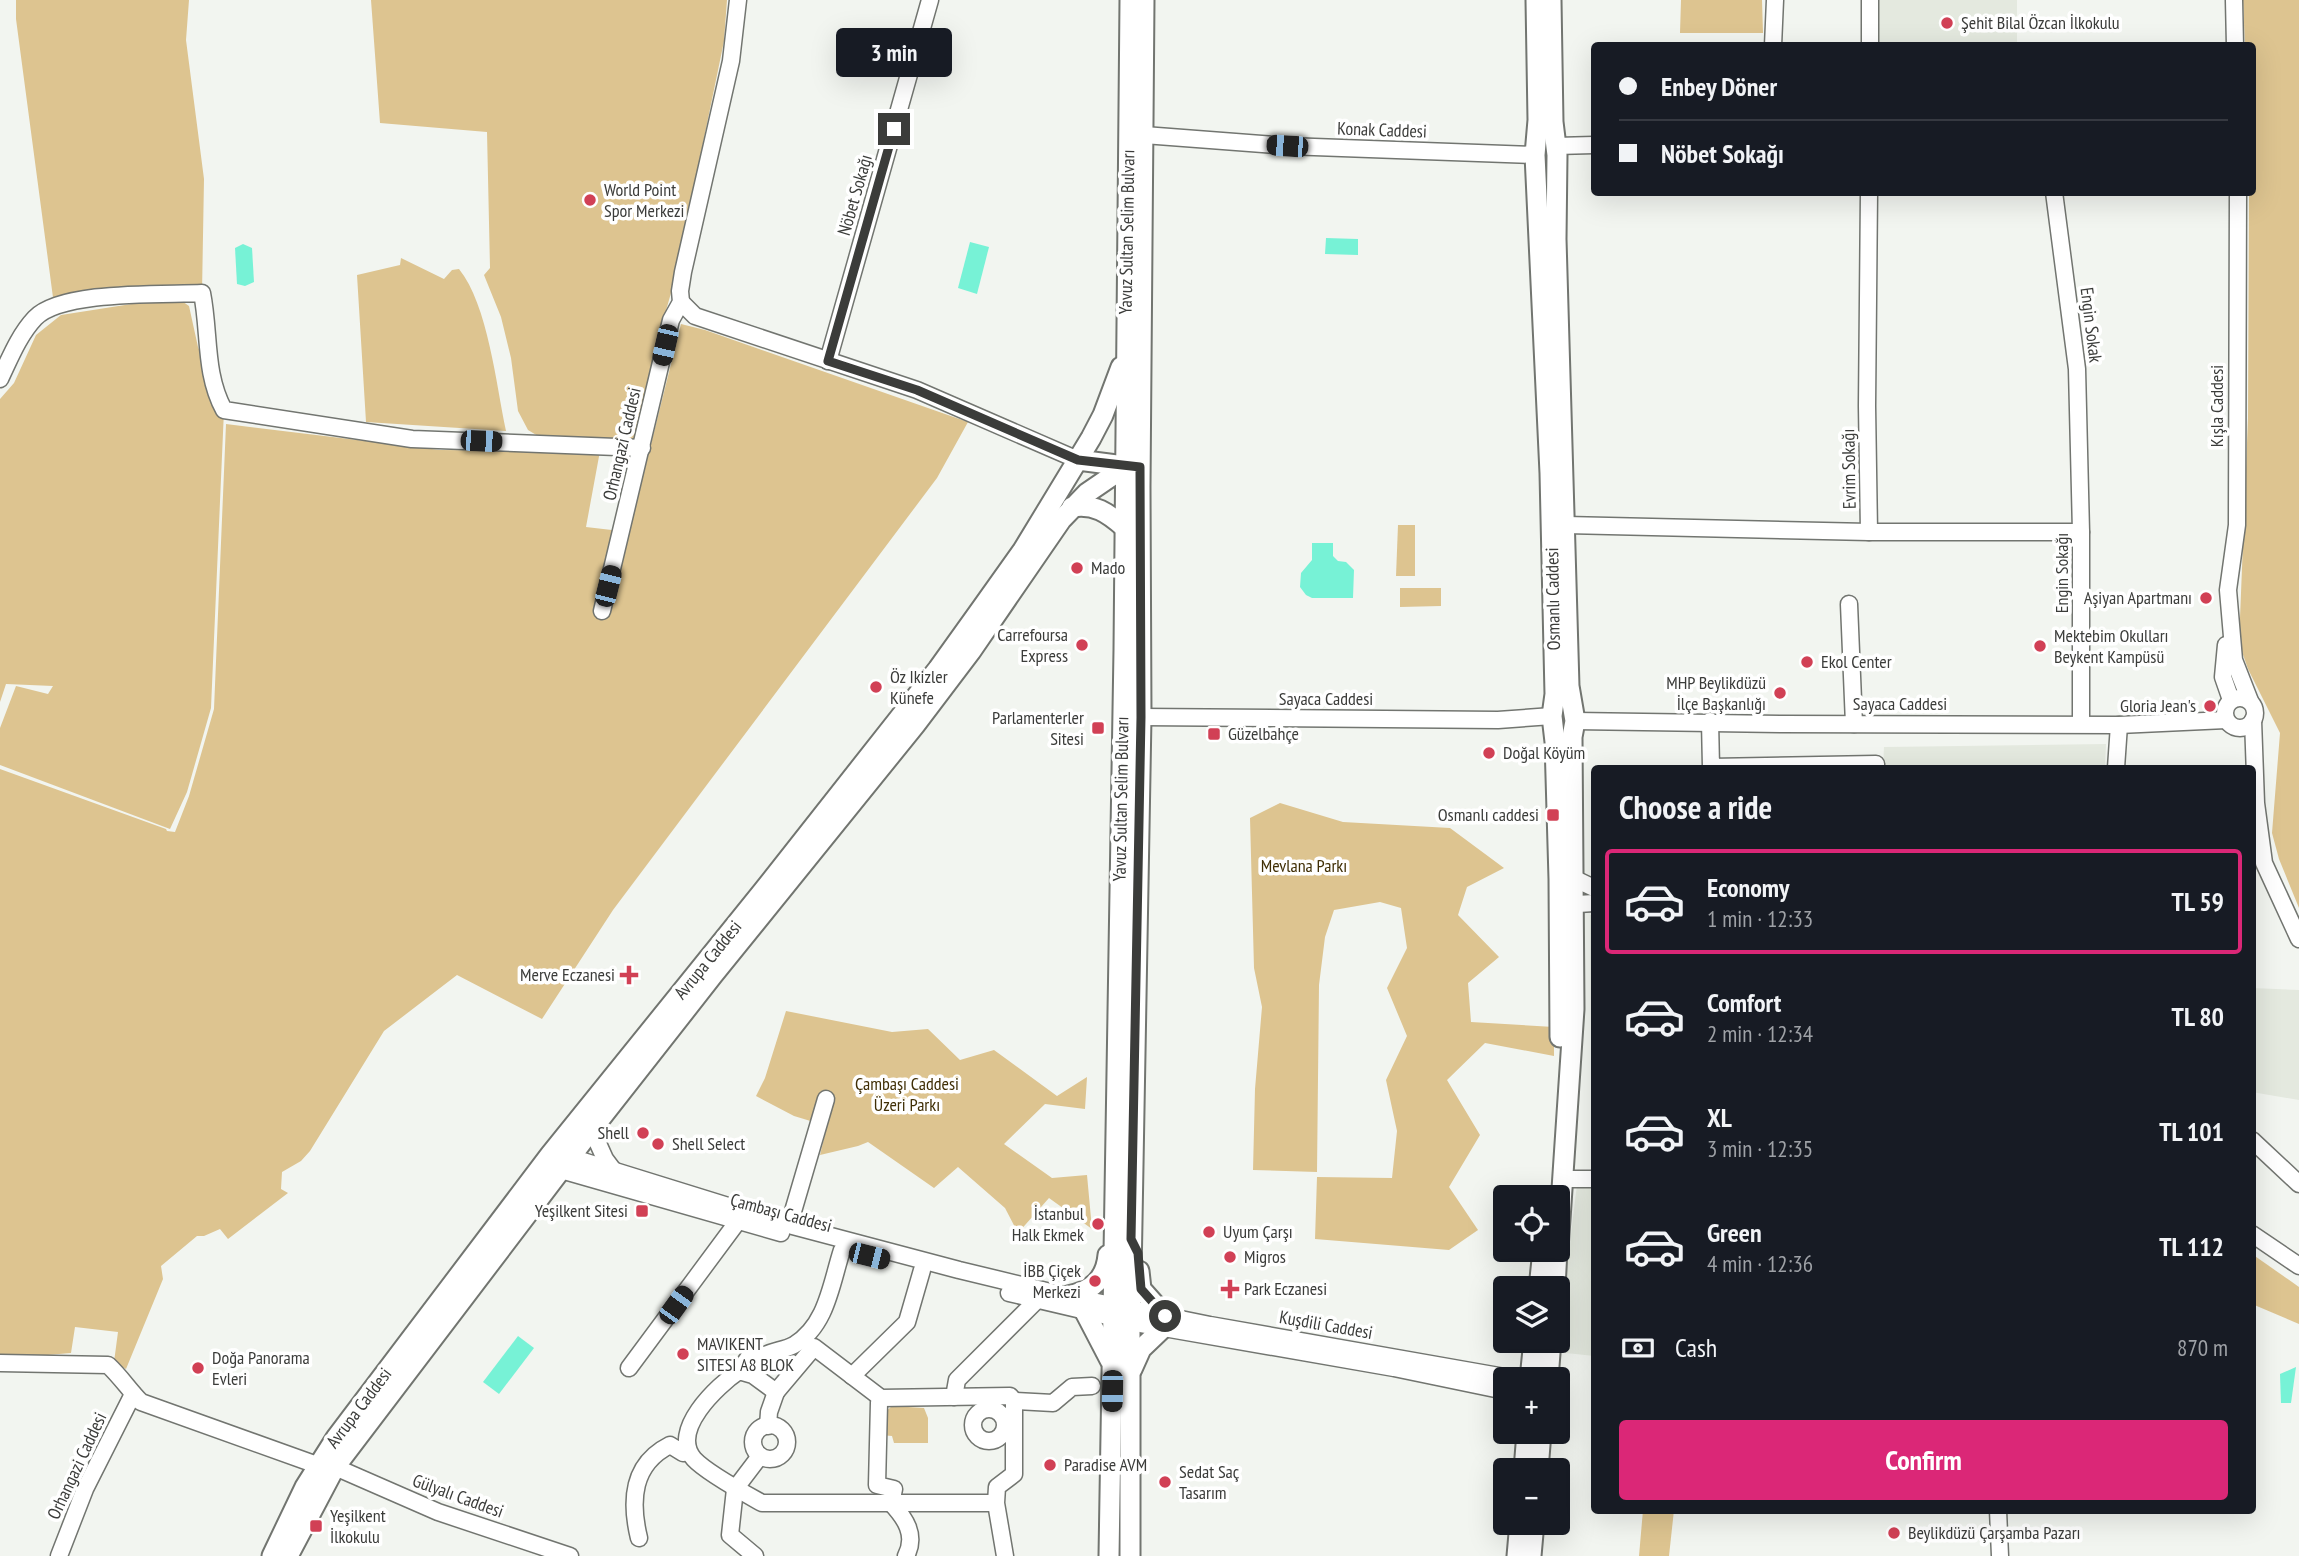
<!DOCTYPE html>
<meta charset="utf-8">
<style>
:root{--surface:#171b24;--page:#242831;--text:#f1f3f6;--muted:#9ea1a6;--line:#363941;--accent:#db2777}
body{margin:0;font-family:"PT Sans Narrow",sans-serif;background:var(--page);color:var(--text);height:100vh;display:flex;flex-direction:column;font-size:26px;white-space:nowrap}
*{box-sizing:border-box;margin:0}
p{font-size:23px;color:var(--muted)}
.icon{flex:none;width:38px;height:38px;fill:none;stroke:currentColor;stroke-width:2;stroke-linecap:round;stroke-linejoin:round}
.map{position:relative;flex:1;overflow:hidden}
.details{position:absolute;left:1591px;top:765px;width:665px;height:749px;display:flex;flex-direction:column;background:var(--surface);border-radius:7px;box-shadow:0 7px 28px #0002}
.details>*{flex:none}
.guide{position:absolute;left:1591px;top:42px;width:665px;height:154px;border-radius:7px;box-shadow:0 7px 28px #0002;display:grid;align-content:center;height:154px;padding:0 28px;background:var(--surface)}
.tools{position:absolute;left:1493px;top:1185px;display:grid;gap:14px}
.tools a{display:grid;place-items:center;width:77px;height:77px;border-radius:7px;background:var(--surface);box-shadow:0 7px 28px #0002;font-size:35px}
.end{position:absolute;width:32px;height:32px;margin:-16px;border:9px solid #3b3c3a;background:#fff;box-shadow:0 0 0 4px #fff}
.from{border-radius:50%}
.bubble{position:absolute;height:49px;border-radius:7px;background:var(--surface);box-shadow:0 7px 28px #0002;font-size:23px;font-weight:800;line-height:49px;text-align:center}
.car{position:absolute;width:21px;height:42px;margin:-21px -10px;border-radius:9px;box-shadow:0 0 5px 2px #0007;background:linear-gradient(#222 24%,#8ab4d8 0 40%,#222 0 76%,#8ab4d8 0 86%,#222 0)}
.guide b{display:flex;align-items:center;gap:24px;height:66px;font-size:26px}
.guide b+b{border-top:2px solid var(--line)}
.guide i{width:18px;height:18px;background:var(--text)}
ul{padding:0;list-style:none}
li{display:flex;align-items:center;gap:21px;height:105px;margin:0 14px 10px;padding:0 14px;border:4px solid transparent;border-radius:7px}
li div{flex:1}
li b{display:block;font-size:26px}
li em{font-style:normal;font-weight:800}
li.active{border-color:var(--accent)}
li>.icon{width:63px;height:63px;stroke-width:1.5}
h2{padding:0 28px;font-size:32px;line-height:84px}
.pay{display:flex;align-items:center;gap:18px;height:77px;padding:0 28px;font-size:26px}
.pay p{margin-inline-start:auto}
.cta{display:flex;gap:14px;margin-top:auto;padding:14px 28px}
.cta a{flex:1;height:80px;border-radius:7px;background:var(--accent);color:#fff;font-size:28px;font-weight:800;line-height:80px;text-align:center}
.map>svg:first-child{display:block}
.built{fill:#e4e9df}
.green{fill:#ddc490}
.water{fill:#77f2d6}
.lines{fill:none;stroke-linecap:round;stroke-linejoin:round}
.minor-casing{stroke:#727570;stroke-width:19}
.major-casing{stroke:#727570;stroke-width:23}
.minor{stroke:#fff;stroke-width:16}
.major{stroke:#fff;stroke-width:19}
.route{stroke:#3b3c3a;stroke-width:9}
.poi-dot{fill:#d14055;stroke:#fff;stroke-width:2.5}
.labels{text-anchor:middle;stroke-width:7;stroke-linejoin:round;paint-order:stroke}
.poi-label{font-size:18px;fill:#3b3c3a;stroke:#fff;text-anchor:start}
.street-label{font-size:18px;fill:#3b3c3a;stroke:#fff}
.park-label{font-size:18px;fill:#402f06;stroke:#fff}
</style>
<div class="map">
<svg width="2299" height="1556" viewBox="0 0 2299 1556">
<rect width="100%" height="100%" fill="#f2f5f0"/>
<!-- built -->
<g class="built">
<polygon points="1878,0 2017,0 2017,45 1877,46"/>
<polygon points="2106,744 2105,768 1883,768 1884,747"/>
<polygon points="1594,914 1594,1041 1591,1041 1590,915"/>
<polygon points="2252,988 2299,990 2299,1100 2252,1092"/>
<polygon points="1577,1184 1594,1185 1594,1356 1557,1352"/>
</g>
<!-- green -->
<g class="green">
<polygon points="16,0 189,0 186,40 204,179 202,293 54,305 16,19"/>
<polygon points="371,0 727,0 724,41 675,279 665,314 641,433 633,442 543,439 528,430 518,411 511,358 501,317 484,275 490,268 487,132 380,123"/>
<polygon points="1681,0 1762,0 1763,33 1680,33"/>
<polygon points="2243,0 2299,0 2299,908 2279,859 2272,833 2280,733 2248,669 2239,643 2248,418 2249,193 2252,192 2252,46 2245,45"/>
<path d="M401,258L444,279L452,270L459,269C488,305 496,384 506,431L366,422L357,275L400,265Z"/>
<polygon points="176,297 189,306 198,347 224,410 211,708 187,792 170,829 0,765 0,728 16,686 48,694 53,686 6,684 0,702 0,399 14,383 36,335 61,315"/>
<polygon points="681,324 705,330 968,422 937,478 613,910 542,1019 457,975 384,1031 310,1151 301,1161 282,1172 281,1189 288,1193 228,1239 220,1229 204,1236 197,1236 161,1266 163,1279 126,1369 114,1362 118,1332 75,1327 71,1353 0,1359 0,769 166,829 167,831 175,832 189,796 214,709 226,424 440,450 600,451 586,527 629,532"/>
<polygon points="1398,525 1415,525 1415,576 1396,576"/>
<polygon points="1400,588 1441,588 1441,606 1400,607"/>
<polygon points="1280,803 1343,822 1450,828 1504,868 1467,887 1458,915 1499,957 1468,983 1471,1022 1554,1027 1554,1056 1485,1043 1447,1080 1480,1135 1449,1187 1478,1230 1449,1250 1315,1239 1317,1177 1392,1178 1397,1131 1386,1080 1407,1036 1387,988 1407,948 1401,908 1380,902 1334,910 1325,937 1319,985 1317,1172 1253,1170 1255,1089 1262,1007 1254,968 1250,818"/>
<polygon points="786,1011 892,1032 928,1029 960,1060 994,1050 1057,1096 1087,1077 1085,1109 1045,1104 1004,1144 1052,1178 1087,1175 1092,1229 1049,1198 1018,1233 1005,1208 958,1167 934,1188 868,1142 858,1146 820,1155 827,1126 794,1116 756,1096 765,1078"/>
<polygon points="2252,1254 2299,1287 2299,1324 2252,1304"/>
<polygon points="892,1406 924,1408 928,1418 928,1443 894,1443 892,1436 881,1435 883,1414"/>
<polygon points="1643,1510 1674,1510 1669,1556 1639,1556"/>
</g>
<!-- water -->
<g class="water">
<polygon points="1326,238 1358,239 1358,255 1325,254"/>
<polygon points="970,242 989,247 977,294 958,288"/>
<polygon points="243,244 252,248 254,282 245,286 237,284 235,248"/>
<polygon points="1312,543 1333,543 1333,556 1338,561 1346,562 1354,570 1353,598 1312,598 1306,595 1300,587 1301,573 1312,560"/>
<polygon points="518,1336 534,1348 499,1394 483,1382"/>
<polygon points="2296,1367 2291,1403 2281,1403 2280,1374"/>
</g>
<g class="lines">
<!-- minor casing -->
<g class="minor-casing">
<g id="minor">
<polyline points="2234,0 2235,46"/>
<polyline points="1773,46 1775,0"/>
<polyline points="1870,46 1870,0"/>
<polyline points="1144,135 1287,146 1535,155"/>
<polyline points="1556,146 1594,145"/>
<polyline points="1869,192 1867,406 1869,532"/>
<polyline points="2054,192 2077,369 2081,532 2081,724"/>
<polyline points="2238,192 2237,525 2228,590 2234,660 2250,701"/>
<polyline points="681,302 695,316 917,390 1078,460"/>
<polyline points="828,361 930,0"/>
<path d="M0,379C10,358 19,335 35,318C62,290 163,295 202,293C210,333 204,373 224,410L412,439L642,448"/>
<polyline points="1566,525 1869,532 2081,532"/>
<polyline points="1849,604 1854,724"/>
<polyline points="602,611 671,320 681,302 680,291 683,272 731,61 738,0"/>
<polyline points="2226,645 2223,677 2231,700"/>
<circle cx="2240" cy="713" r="15"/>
<polyline points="1141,717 1498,720 1552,716"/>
<polyline points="2253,720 2256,803 2264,863 2299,939"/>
<polyline points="1575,721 1782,724 2119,725 2226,720"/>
<polyline points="1710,721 1711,767 1876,764 1876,768"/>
<polyline points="2116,768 2119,725"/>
<polyline points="1564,879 1573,878 1594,888"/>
<polyline points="1562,905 1594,903"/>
<polyline points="592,1130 605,1159 614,1171"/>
<polyline points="2252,1140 2299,1184"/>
<polyline points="570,1157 789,1225 959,1270 1063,1295 1210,1325 1516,1379"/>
<polyline points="561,1170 781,1233"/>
<polyline points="1563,1179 1594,1179"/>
<polyline points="789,1225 826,1099"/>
<polyline points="2252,1234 2299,1266"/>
<polyline points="1009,1293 1141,1324 1394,1368 1505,1391"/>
<path d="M0,1363L108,1365C121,1377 129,1390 141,1402L317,1465"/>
<polyline points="629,1368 738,1221"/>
<path d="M739,1371L751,1354L760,1360L763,1356C772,1351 785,1350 794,1345C827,1325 831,1284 842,1250"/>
<polyline points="852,1376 907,1322 922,1270"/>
<polyline points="954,1397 957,1380 1037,1300"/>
<path d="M881,1398L879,1403L877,1485L894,1489L891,1503C905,1518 917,1535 906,1556"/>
<polyline points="1014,1401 1053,1403 1072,1387 1092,1386"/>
<circle cx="989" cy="1425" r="16"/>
<circle cx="770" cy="1442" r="17"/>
<polyline points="768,1426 769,1412 776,1392"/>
<polyline points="335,1467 438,1512 570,1556"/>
<path d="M996,1503L997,1487L1014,1474V1401L1010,1396L881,1398L814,1347L776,1392L753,1375L739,1371C717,1386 669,1431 694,1459C707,1473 744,1493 762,1503H996L1005,1556"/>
<polyline points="1998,1510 2000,1556"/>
<path d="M639,1538C630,1501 632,1464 670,1445L683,1453L687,1445"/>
<polyline points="59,1556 85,1489 133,1394"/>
<polyline points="755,1556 730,1535 735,1489 760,1456"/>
</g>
</g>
<!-- major casing -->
<g class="major-casing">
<g id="major">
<polyline points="1536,0 1538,120 1535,155 1550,473 1555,694 1552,716 1555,742 1559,879 1560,1037"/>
<polyline points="1551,0 1553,122 1557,155 1556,239 1569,686 1575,721 1572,737 1574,1009 1558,1249"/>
<polyline points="1078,460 1132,467"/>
<path d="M1072,507C1094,503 1108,513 1124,527"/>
<polyline points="1139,1271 1141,1289 1165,1316"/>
<polyline points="1539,1288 1543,1250"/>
<polyline points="1555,1288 1557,1250"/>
<path d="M1068,1296C1092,1291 1106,1279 1108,1255"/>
<polyline points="1085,1312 1110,1360"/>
<polyline points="1132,1369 1141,1349 1163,1328"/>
<polyline points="1530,1379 1534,1340"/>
<polyline points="1548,1379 1551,1340"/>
<polyline points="1524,1470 1527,1432"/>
<polyline points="1538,1470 1541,1432"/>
<polyline points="272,1556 305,1487 336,1438 550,1155 763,891 938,669 981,609 1023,550 1091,438 1103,415 1121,367"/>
<polyline points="288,1556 335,1467 582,1142 713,975 915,725 971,651 1061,520 1087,493 1125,467"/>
<polyline points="1109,1556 1124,650 1130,0"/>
<polyline points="1130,1556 1130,1333 1141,717 1140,487 1144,0"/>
<polyline points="1517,1556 1520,1522"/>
<polyline points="1531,1556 1534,1522"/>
</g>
</g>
<!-- minor -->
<use href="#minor" class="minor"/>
<!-- major -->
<use href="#major" class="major"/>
</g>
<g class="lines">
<!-- route -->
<polyline class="route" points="894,129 828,361 917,390 1078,460 1140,467 1141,717 1131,1239 1138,1253 1141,1289 1165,1316"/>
</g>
<!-- markers -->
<g class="poi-dot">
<circle cx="1947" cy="23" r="7"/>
<circle cx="590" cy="200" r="7"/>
<circle cx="1077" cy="568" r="7"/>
<circle cx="2206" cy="598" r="7"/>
<circle cx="1082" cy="645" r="7"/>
<circle cx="2040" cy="646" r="7"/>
<circle cx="1807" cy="662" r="7"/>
<circle cx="876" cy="687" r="7"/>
<circle cx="1780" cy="693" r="7"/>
<circle cx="2210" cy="706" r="7"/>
<rect x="1091" y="721" width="14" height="14" rx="3.5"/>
<rect x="1207" y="727" width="14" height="14" rx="3.5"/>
<circle cx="1489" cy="753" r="7"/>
<rect x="1546" y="808" width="14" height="14" rx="3.5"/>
<path d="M625.5 964.5h7v7h7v7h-7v7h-7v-7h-7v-7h7z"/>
<circle cx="643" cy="1133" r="7"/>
<circle cx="658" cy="1144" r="7"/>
<rect x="635" y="1204" width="14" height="14" rx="3.5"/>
<circle cx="1098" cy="1224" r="7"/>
<circle cx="1209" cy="1232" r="7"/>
<circle cx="1230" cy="1257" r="7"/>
<circle cx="1095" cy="1281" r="7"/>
<path d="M1226.5 1278.5h7v7h7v7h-7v7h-7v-7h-7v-7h7z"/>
<circle cx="683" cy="1354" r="7"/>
<circle cx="198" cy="1368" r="7"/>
<circle cx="1050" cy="1465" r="7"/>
<circle cx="1165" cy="1482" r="7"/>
<rect x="309" y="1519" width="14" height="14" rx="3.5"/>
<circle cx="1894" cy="1533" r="7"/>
</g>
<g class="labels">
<!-- poi labels -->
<g class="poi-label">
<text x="1961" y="29">Şehit Bilal Özcan İlkokulu</text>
<text x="604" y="196">World Point<tspan x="604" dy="21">Spor Merkezi</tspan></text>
<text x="1091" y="574">Mado</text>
<text x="2192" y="604" text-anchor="end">Aşiyan Apartmanı</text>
<text x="1068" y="641" text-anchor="end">Carrefoursa<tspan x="1068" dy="21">Express</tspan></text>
<text x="2054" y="642">Mektebim Okulları<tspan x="2054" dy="21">Beykent Kampüsü</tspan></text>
<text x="1821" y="668">Ekol Center</text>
<text x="890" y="683">Öz Ikizler<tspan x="890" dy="21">Künefe</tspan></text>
<text x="1766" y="689" text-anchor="end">MHP Beylikdüzü<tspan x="1766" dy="21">İlçe Başkanlığı</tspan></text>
<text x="2196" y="712" text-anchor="end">Gloria Jean's</text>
<text x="1084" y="724" text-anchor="end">Parlamenterler<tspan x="1084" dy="21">Sitesi</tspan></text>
<text x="1228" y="740">Güzelbahçe</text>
<text x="1503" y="759">Doğal Köyüm</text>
<text x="1539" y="821" text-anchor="end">Osmanlı caddesi</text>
<text x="615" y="981" text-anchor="end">Merve Eczanesi</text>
<text x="629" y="1139" text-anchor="end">Shell</text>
<text x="672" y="1150">Shell Select</text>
<text x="628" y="1217" text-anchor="end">Yeşilkent Sitesi</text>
<text x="1084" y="1220" text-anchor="end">İstanbul<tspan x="1084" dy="21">Halk Ekmek</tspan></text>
<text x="1223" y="1238">Uyum Çarşı</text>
<text x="1244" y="1263">Migros</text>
<text x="1081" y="1277" text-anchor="end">İBB Çiçek<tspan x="1081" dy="21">Merkezi</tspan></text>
<text x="1244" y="1295">Park Eczanesi</text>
<text x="697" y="1350">MAVIKENT<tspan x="697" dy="21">SITESI A8 BLOK</tspan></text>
<text x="212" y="1364">Doğa Panorama<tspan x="212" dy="21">Evleri</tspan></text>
<text x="1064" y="1471">Paradise AVM</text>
<text x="1179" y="1478">Sedat Saç<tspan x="1179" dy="21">Tasarım</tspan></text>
<text x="330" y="1522">Yeşilkent<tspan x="330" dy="21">İlkokulu</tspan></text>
<text x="1908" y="1539">Beylikdüzü Çarşamba Pazarı</text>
</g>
<!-- street labels -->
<g class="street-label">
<text transform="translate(1382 130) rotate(2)" y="6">Konak Caddesi</text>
<text transform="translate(855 195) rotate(-74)" y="6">Nöbet Sokağı</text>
<text transform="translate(1127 232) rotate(-89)" y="6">Yavuz Sultan Selim Bulvarı</text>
<text transform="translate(2091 325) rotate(83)" y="6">Engin Sokak</text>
<text transform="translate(2217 406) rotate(-90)" y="6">Kışla Caddesi</text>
<text transform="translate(622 444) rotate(-77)" y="6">Orhangazi Caddesi</text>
<text transform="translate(1849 469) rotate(-91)" y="6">Evrim Sokağı</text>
<text transform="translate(2062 573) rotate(-90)" y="6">Engin Sokağı</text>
<text transform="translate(1553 599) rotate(-91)" y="6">Osmanlı Caddesi</text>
<text x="1326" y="705">Sayaca Caddesi</text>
<text x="1900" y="710">Sayaca Caddesi</text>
<text transform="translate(1121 799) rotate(-89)" y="6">Yavuz Sultan Selim Bulvarı</text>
<text transform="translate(708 960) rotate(-51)" y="6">Avrupa Caddesi</text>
<text transform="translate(781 1213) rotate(15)" y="6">Çambaşı Caddesi</text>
<text transform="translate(1326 1325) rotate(10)" y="6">Kuşdili Caddesi</text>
<text transform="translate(359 1408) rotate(-53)" y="6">Avrupa Caddesi</text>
<text transform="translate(77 1466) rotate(-65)" y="6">Orhangazi Caddesi</text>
<text transform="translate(458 1496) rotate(20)" y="6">Gülyalı Caddesi</text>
</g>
<!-- park labels -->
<g class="park-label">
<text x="1304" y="872">Mevlana Parkı</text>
<text x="907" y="1090">Çambaşı Caddesi<tspan x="907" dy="21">Üzeri Parkı</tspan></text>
</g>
</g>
</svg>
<div class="tools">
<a><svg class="icon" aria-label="locate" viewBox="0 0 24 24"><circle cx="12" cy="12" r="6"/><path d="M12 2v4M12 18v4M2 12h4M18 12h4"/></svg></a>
<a><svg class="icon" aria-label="layers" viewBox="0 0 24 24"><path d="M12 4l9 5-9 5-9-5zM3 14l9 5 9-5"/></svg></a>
<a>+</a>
<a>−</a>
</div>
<i class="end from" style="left:1165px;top:1316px"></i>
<i class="end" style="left:894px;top:129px"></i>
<div class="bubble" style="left:836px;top:28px;width:116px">3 min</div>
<i class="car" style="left:1287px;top:146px;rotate:274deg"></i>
<i class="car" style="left:665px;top:345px;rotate:193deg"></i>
<i class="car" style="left:481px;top:441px;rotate:92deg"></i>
<i class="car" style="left:608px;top:586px;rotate:14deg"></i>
<i class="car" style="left:869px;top:1256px;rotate:104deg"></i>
<i class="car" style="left:676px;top:1305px;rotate:36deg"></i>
<i class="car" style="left:1112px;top:1391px;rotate:181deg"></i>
<div class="guide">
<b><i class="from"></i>Enbey Döner</b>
<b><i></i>Nöbet Sokağı</b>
</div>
<section class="details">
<h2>Choose a ride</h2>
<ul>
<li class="active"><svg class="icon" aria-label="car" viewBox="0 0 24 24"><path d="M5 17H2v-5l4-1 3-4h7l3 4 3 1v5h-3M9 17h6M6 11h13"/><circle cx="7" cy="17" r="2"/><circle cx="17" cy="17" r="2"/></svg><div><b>Economy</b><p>1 min · 12:33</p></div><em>TL 59</em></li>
<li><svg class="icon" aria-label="car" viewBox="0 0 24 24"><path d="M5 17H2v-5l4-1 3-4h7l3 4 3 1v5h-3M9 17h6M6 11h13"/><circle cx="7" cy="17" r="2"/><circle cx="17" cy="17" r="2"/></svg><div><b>Comfort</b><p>2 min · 12:34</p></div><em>TL 80</em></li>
<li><svg class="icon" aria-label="car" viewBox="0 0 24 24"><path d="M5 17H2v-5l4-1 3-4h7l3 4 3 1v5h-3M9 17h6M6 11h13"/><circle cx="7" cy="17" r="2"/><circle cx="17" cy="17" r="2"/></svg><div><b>XL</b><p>3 min · 12:35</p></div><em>TL 101</em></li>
<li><svg class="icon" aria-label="car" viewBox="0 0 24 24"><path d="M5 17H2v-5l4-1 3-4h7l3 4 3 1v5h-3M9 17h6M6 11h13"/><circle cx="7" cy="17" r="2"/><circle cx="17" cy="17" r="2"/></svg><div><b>Green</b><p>4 min · 12:36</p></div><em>TL 112</em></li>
</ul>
<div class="pay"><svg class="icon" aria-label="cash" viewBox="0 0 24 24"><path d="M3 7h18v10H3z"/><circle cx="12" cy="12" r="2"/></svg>Cash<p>870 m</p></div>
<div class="cta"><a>Confirm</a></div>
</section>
</div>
